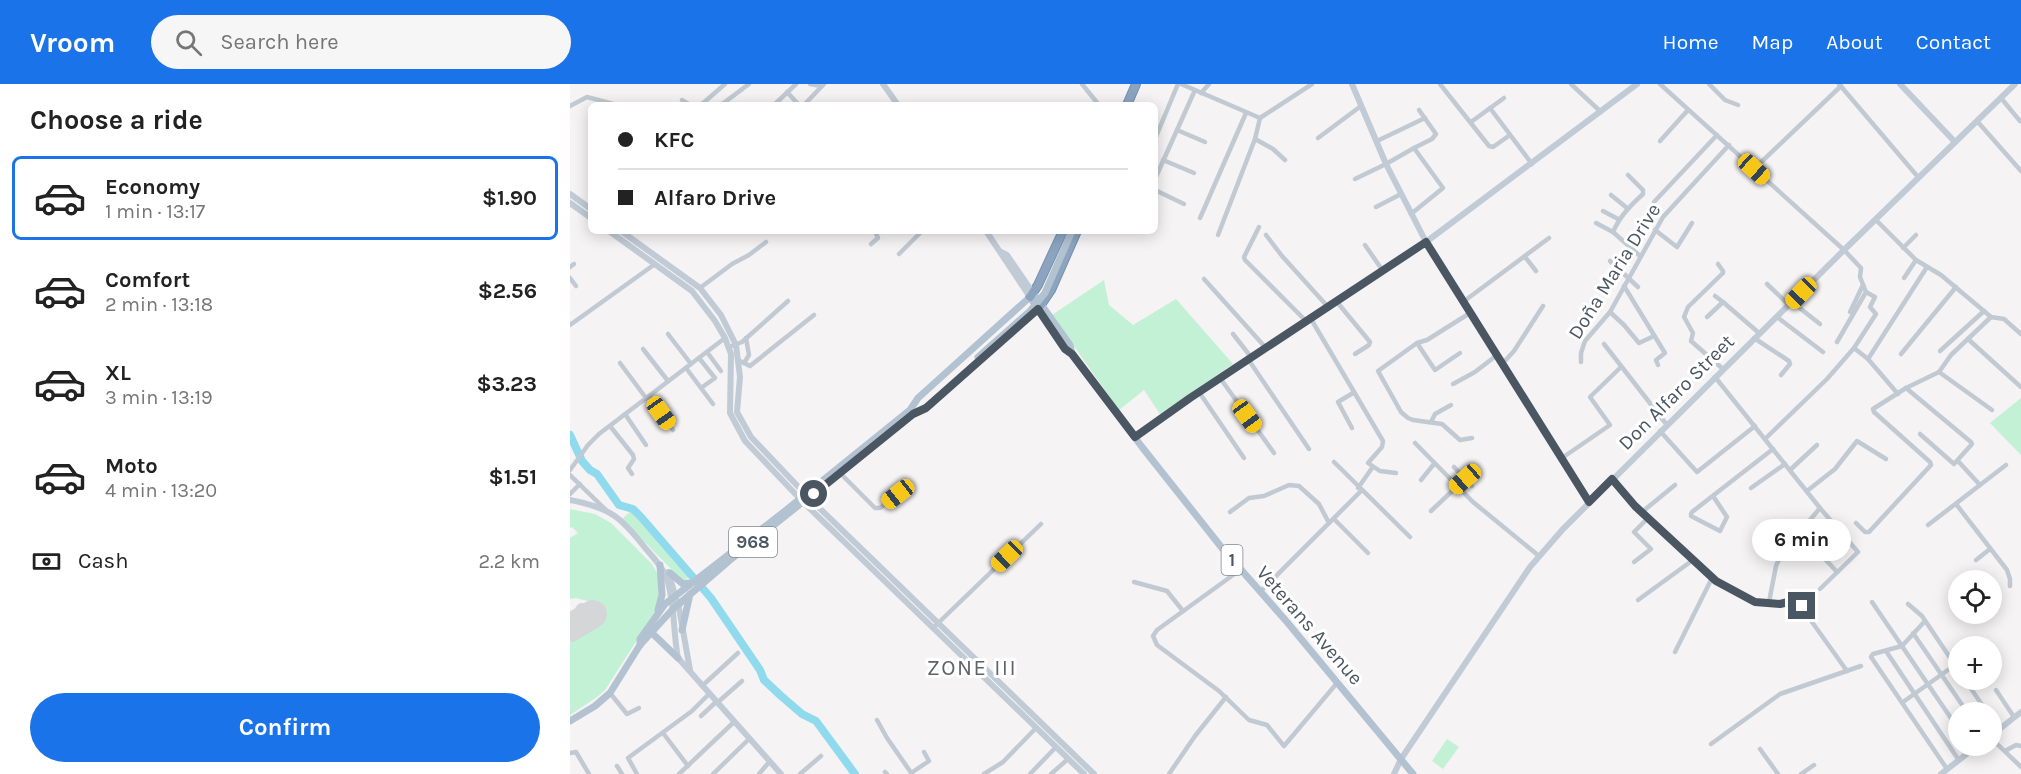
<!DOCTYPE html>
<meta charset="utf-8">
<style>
:root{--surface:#fff;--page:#f6f6f6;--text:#222;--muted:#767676;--line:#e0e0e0;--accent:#1a73e8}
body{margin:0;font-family:Karla,sans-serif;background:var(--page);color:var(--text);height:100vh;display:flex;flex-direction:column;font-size:22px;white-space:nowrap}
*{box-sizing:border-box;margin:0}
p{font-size:20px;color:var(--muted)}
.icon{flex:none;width:33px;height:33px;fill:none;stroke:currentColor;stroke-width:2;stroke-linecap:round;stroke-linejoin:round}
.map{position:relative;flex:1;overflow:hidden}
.panel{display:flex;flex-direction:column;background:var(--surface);width:570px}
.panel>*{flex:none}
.guide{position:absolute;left:18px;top:18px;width:570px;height:132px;border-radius:9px;box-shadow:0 3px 15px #0003;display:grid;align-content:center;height:132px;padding:0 30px;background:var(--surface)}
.controls{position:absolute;left:1378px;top:486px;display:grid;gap:12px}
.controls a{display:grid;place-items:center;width:54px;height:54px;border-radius:50%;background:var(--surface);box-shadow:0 3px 15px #0003;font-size:30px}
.end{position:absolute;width:27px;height:27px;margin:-14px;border:8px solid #4a5661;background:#fff;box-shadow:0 0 0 3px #fff}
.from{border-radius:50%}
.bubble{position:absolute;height:42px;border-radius:21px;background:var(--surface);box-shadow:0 3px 15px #0003;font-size:20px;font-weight:700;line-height:42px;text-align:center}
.car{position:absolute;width:18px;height:36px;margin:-18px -9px;border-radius:8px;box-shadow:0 0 4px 2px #0007;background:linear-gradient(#f5c518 24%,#345 0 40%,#f5c518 0 76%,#345 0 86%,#f5c518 0)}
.guide b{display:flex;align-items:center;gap:21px;height:57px;font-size:22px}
.guide b+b{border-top:2px solid var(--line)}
.guide i{width:15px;height:15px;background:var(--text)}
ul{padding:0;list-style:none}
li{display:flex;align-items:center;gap:18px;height:84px;margin:0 12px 9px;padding:0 18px;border:3px solid transparent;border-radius:9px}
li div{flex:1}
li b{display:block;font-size:22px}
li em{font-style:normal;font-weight:700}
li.current{border-color:var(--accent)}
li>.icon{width:54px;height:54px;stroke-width:1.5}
h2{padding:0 30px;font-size:27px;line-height:72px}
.pay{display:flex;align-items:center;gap:15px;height:66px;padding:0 30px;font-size:22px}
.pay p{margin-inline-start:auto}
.primary-button{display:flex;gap:12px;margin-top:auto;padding:12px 30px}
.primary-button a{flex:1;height:69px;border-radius:36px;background:var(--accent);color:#fff;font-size:24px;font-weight:700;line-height:69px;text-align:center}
header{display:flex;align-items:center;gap:36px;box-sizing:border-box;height:84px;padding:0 30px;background:var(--accent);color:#fff}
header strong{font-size:28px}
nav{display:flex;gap:33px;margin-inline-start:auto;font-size:21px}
.search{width:420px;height:54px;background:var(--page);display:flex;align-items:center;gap:15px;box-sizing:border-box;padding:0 21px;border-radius:33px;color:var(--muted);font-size:22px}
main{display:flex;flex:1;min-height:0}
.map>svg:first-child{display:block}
.green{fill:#c3f1d5}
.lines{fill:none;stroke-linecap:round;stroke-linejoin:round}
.river{stroke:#90daee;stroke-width:8}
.taxiway{stroke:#d5d6d8;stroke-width:12}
.runway{stroke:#d5d6d8;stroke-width:28}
.highway-casing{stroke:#7690ad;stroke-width:10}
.street{stroke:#c1cad2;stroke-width:4.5}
.secondary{stroke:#c1cbd6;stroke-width:6}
.primary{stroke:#b3c2d1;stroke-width:7}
.highway{stroke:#8ba5c1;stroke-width:8}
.primary-bridge{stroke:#b3c2d1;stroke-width:7}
.route{stroke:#4a5661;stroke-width:8}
.labels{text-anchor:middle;stroke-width:6;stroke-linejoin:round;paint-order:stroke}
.shield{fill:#fff;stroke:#808990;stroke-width:1.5}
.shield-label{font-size:18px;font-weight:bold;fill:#4a5661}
.street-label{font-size:20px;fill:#4a5661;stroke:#fff}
.quarter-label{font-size:22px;letter-spacing:1.5px;fill:#5f6368;stroke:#fff}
</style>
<header>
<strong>Vroom</strong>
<div class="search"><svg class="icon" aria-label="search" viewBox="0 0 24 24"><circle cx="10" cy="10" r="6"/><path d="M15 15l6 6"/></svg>Search here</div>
<nav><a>Home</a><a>Map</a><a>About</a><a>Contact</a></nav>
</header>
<main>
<section class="panel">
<h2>Choose a ride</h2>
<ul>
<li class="current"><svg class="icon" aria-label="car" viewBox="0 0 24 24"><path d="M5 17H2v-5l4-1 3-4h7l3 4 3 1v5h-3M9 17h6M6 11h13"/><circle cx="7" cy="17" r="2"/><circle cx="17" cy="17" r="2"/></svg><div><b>Economy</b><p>1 min · 13:17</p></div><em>$1.90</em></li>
<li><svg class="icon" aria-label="car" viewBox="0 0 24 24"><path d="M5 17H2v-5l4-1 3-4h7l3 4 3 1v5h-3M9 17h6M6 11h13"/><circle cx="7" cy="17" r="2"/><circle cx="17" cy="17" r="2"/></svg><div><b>Comfort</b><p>2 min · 13:18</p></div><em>$2.56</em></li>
<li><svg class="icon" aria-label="car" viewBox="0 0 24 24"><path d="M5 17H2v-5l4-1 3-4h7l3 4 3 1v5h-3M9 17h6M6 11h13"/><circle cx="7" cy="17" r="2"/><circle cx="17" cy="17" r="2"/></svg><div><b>XL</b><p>3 min · 13:19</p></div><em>$3.23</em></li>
<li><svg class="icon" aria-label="car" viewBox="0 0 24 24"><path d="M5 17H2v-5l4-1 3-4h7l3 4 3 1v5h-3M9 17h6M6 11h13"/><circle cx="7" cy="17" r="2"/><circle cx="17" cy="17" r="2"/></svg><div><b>Moto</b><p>4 min · 13:20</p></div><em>$1.51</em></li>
</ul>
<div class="pay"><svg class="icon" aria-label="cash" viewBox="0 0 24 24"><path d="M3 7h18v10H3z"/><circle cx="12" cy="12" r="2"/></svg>Cash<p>2.2 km</p></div>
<div class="primary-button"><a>Confirm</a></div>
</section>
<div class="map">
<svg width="1451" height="690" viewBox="0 0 1451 690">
<rect width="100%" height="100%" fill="#f5f3f3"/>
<!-- green -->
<g class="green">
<polygon points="534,196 539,221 563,241 606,215 663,280 590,330 574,306 549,326 482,231"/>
<polygon points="1451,314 1451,371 1420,339"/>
<polygon points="0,425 25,430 41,439 82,480 88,491 89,503 87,525 35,606 27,613 0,631 0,558 30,540 18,517 6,514 0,515 0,454 8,449 2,443 0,444"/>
<polygon points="62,426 120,492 114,497 111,495 52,435"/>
<polygon points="877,655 889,663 873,685 862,677"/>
</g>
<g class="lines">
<!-- river -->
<polyline class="river" points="0,351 12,377 20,386 27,390 49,421 63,425 71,433 141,514 190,586 194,596 210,611 232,630 246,637 285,690"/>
<!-- taxiway -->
<path class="taxiway" d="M0,540L12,525C18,527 20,535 18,540L15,544L1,543"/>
<!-- runway -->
<polyline class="runway" points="0,544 23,530"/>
<!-- highway casing -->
<g class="highway-casing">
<g id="highway">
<polyline points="557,21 566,0"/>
<polyline points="460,213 468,201 493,147"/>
<polyline points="468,225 481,206 507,147"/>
</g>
</g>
<!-- street -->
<g class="street">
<polyline points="240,0 251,2"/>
<polyline points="512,0 529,21"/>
<polyline points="611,0 690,34 742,0"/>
<polyline points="870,0 919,62 923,63 940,51"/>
<polyline points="1001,0 1031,28"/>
<polyline points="1090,0 1274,166 1291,184 1290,193 1296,208 1267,258"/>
<polyline points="1139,0 1155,16 1168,21"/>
<polyline points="1269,0 1348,93"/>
<polyline points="217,8 229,21"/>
<polyline points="631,9 639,0"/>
<polyline points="1431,14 1450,37"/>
<polyline points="112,16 120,21"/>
<polyline points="131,21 155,0"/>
<polyline points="151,21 179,0"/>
<polyline points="204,21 226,0"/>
<polyline points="234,21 254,0"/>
<polyline points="0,22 17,13 47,21"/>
<polyline points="920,24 962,80"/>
<polyline points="1407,37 1451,87"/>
<polyline points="901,38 934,14"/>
<polyline points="607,46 635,58"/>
<polyline points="748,54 791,22"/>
<polyline points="585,55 608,0"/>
<polyline points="685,55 703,65 715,76"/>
<polyline points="807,57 855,34"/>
<polyline points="1090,57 1118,26"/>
<polyline points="844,64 862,55 866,50 849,26"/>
<polyline points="593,76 624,89"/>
<polyline points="1184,85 1271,2"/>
<path d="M1058,91L1073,106V110C1060,122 1050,132 1043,148L1070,172"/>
<polyline points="585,95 625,6"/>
<polyline points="785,95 816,80 844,64 873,104 841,130"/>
<polyline points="585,106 614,120"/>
<polyline points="1041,111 1057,124"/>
<polyline points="1084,118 1147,51"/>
<polyline points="806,123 831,110"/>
<polyline points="1033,127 1048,135"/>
<polyline points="630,134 676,29"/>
<polyline points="1306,136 1346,176 1371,191 1421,233 1434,235 1451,250"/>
<polyline points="1026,139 1043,148"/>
<polyline points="689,143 674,173 675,176 737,238"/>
<polyline points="1085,146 1107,163 1122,139"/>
<polyline points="648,151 685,55 690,34"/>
<polyline points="696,151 712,172 759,224"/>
<polyline points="301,160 308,154 305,147"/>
<polyline points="795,161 813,187"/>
<polyline points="1333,164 1346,151"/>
<polyline points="329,170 352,147"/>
<polyline points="955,173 966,187"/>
<polyline points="1040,177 1068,203"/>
<polyline points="1148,180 1153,187 1153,189 1118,223 1114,233 1123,249 1121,257 1153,285"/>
<polyline points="0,183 4,180"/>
<polyline points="0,194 6,202"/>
<polyline points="1334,194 1346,176"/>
<polyline points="634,195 696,264"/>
<polyline points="1197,200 1219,221"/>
<polyline points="1054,202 1095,269 1086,276 1088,281"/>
<polyline points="130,204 162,180 179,171 196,158"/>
<polyline points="1296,208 1305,213 1300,223 1306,230 1284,264 1298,275"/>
<polyline points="1145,212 1153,218"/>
<polyline points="767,218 800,258 799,261 785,270"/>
<polyline points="893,218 979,154"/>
<polyline points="1222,218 1250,240"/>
<polyline points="1040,228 1054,241 1069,259 1084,252"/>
<polyline points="1280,228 1293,201"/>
<polyline points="900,229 857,256 847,259 808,287 831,328 838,334 843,336 872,340 890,356 902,354"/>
<polyline points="1137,233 1153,218 1189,249"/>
<polyline points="1207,233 1253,268"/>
<polyline points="1421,233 1381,271 1369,288 1422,326"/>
<polyline points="741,235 813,357 812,363 798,379 810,387 826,389"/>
<polyline points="0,241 85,180"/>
<polyline points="98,250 121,280"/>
<polyline points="663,250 681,273"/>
<polyline points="1184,254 1219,277 1220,280 1211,291"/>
<polyline points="1398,255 1451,303"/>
<polyline points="847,259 865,286 890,269"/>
<polyline points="1034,260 1097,341"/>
<polyline points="159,263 172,258 218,217"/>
<polyline points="73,265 98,297"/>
<polyline points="1370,267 1414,227"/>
<polyline points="137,268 151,287"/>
<polyline points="1331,270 1386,203"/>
<polyline points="129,274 145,294 131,304"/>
<polyline points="678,275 739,365"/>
<polyline points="168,276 180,282 244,231"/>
<polyline points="1011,278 1011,269 1015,257 1040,228 1093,133 1159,61"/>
<polyline points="50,279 76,314"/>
<polyline points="174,279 179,271 176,254"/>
<polyline points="932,280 944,267 973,222"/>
<polyline points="116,284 143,320"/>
<polyline points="1145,293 1250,424 1288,468 1250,505"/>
<polyline points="650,294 704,369"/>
<polyline points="883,300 905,288 927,271"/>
<polyline points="1336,304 1401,358 1402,360 1384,380 1350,350"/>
<polyline points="629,308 674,374"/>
<polyline points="1328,310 1298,275 1357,183"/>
<polyline points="79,312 103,346"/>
<polyline points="55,330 76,361"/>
<polyline points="861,338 865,330 881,321"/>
<polyline points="40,342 63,371 64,375 58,384 62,390"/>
<polyline points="782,344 768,318 783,309"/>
<polyline points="1090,347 1127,388 1185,342"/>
<polyline points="1195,355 1257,295 1284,264"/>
<polyline points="845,359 903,418 969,472"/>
<polyline points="992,374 1040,341 1020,313 1051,283"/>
<polyline points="764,378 840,453"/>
<polyline points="884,383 902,402"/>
<polyline points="0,386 18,361 29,350 155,254"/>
<polyline points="1220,386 1247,361"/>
<polyline points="270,389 305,424 310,424 328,410"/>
<polyline points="0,391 35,425"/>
<polyline points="1042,395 1065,422 1146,497 1185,518 1210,520 1227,517 1277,587"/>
<polyline points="851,396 864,380"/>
<polyline points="1410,401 1436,381"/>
<polyline points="788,404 802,384"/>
<polyline points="1181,404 1215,380"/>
<polyline points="1237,407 1265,385 1287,357 1316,375"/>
<polyline points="0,410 10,400"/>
<polyline points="1143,412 1157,433 1150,447 1121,432 1121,430 1122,428 1203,365"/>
<polyline points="1386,420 1437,486 1440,495 1440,502"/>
<polyline points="861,427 895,395"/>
<polyline points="660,428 679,414 694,412 719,401 729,402 749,420 759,439"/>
<polyline points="1072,428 1105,401"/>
<polyline points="764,435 798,469"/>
<polyline points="1286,439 1295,448 1299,448 1361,381 1360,378 1304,328 1303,325 1336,304 1369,288"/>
<polyline points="1358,441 1410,401 1388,377"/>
<polyline points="1244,463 1267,488"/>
<polyline points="1406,476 1420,465"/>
<polyline points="1064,478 1081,465 1064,448 1078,434"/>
<polyline points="670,486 587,546 583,552 587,561 649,607 679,636 697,641 714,662 767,599"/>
<polyline points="564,498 597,507 613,527"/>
<polyline points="690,508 791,407"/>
<polyline points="1068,516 1123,476"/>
<polyline points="1199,518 1206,482 1211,471 1250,424"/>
<polyline points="1302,518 1389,646"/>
<polyline points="1338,520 1352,532 1389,587"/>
<polyline points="1355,537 1332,562 1303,570 1301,573 1377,685"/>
<polyline points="363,544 471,440"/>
<polyline points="1343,549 1397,628"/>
<polyline points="1316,567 1388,675"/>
<polyline points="1105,568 1142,494"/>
<polyline points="1395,596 1417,628"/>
<polyline points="132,602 168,569"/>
<polyline points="1426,606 1444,633"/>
<polyline points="40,609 57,630 69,624"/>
<polyline points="1333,618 1385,581"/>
<polyline points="147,619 172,597"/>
<polyline points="131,632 146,618"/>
<polyline points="1422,635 1429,645"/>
<polyline points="307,636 317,654 342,690"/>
<polyline points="93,649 118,682"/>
<polyline points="1422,655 1451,683"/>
<polyline points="1141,660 1210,610 1291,582"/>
<polyline points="1190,665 1208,690"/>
<polyline points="1435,667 1446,661 1451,662"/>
<polyline points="0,669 6,668 19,690"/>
<polyline points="47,682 52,690"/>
<polyline points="315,688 317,690"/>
<polyline points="341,689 359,677 354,668"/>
<polyline points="67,690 58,674 122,627 139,610"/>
<polyline points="109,690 164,638"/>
<polyline points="143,690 179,655"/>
<polyline points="189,690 200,677"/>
<polyline points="230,690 251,672"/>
<polyline points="414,690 433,678 466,644"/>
<polyline points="460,690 486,663"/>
<polyline points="481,690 498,675"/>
<polyline points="599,690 625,652 656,613"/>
<polyline points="1231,690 1244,681"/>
</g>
<!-- secondary -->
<g class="secondary">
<polyline points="313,0 328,21"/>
<polyline points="782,0 816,80 856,158 1019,418"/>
<polyline points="1330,0 1385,58"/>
<polyline points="0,110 21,125"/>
<polyline points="0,119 21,134"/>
<polyline points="39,147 122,207 145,237 155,254 161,270 160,329 175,357 233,418 514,690"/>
<polyline points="51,147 130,204 151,231 166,261 170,293 167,328 181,353 239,414 524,690"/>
<polyline points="416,147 460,213"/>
<polyline points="431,168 437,171 463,209"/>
<polyline points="565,353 620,314 856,158 1067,0"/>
<path d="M0,416C41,424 51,433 76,465C84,474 93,484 97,495C105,520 103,549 108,574L211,690"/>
<polyline points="98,488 109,524 120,586"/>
<polyline points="1422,651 1451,628"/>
<polyline points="824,690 831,675 960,483 993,445 1274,166 1445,0"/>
<polyline points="1371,690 1407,662"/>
</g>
<!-- primary -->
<g class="primary">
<polyline points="463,209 500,261 502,270"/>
<polyline points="100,489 113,500 119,499"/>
<polyline points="88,526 92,511 90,481"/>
<polyline points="112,546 120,510"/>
<polyline points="82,549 108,574"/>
<polyline points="70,561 70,555 95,520 215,427 340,326 348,314 460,213 495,265 502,270 572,363 652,464 717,538 843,690"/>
<polyline points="0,637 25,622 40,609 70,561 102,526 160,476 343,330 356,324 468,225"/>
</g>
<!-- highway -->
<use href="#highway" class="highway"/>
<!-- primary-bridge -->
<polyline class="primary-bridge" points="408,273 460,227 475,209 502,147"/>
</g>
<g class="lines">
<!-- route -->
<polyline class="route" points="244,410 343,330 356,324 468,225 495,265 502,270 565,353 620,314 856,158 1019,418 1042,395 1065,422 1146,497 1185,518 1210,520 1226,516 1232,522"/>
</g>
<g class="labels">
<!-- shield labels -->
<g class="shield">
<rect x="159" y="443" width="48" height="30" rx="4.5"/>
<rect x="651.5" y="461" width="21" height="30" rx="4.5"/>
</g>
<g class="shield-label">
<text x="183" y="464">968</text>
<text x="662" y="482">1</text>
</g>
<!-- street labels -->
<g class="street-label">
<text transform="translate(1044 187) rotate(-58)" y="7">Doña Maria Drive</text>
<text transform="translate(1106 308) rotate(-45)" y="7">Don Alfaro Street</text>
<text transform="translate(740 541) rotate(49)" y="7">Veterans Avenue</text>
</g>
<!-- quarter labels -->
<g class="quarter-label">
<text x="402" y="591">ZONE III</text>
</g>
</g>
</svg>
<div class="controls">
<a><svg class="icon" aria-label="locate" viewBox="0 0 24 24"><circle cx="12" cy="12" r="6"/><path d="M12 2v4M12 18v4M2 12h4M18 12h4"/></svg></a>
<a>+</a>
<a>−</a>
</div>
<i class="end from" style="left:244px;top:410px"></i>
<i class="end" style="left:1232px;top:522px"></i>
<div class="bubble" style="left:1182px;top:435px;width:99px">6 min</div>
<i class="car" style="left:1184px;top:85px;rotate:132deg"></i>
<i class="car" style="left:1231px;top:209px;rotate:224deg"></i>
<i class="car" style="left:91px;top:329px;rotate:145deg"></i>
<i class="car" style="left:677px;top:332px;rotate:144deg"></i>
<i class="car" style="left:895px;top:395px;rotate:229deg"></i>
<i class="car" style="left:328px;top:410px;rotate:232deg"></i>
<i class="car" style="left:437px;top:472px;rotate:226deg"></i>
<div class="guide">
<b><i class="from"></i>KFC</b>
<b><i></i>Alfaro Drive</b>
</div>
</div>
</main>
